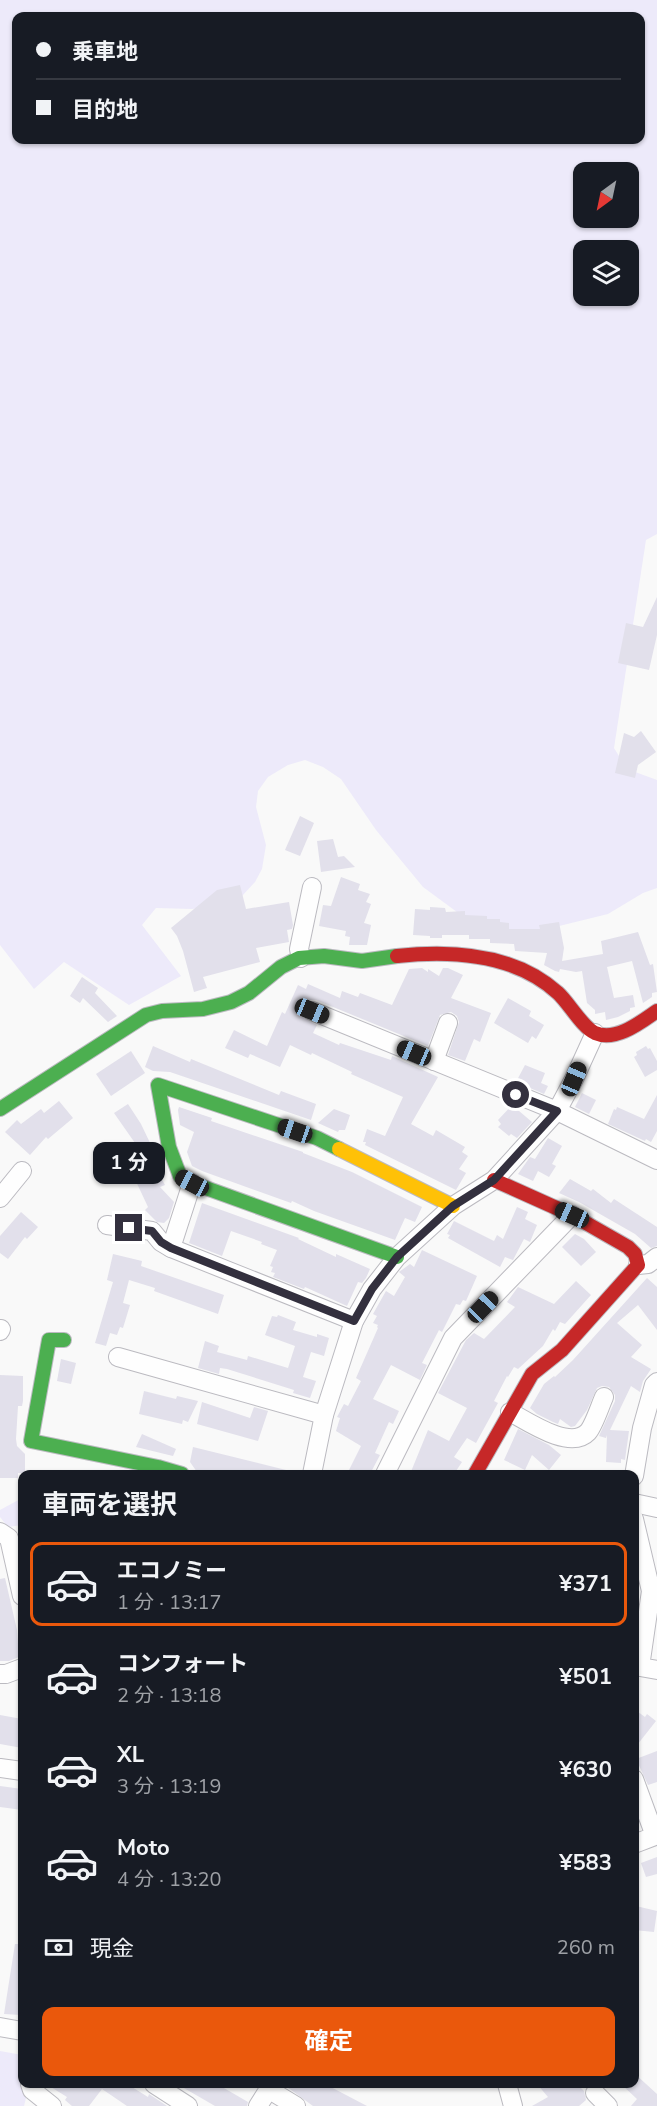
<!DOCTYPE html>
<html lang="ja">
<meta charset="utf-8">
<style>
:root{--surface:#171b24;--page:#242831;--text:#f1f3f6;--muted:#9ea1a6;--line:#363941;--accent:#ea580c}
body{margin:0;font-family:"Nunito Sans","Noto Sans JP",sans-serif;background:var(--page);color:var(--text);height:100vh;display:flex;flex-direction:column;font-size:22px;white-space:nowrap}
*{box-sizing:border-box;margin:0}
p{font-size:20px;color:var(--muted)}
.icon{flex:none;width:33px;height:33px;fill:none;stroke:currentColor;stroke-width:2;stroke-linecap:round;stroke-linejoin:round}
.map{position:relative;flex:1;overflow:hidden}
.side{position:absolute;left:18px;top:1470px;width:621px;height:618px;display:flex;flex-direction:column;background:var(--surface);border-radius:12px;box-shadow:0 2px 4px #0004}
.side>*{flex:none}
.guide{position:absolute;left:12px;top:12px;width:633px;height:132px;border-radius:12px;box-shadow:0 2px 4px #0004;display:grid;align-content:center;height:132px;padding:0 24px;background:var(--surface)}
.needle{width:39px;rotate:213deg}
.controls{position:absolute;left:573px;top:162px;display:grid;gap:12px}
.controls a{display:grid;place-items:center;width:66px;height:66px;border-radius:12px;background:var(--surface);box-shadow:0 2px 4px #0004;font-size:30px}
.end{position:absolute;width:27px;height:27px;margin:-14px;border:8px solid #33303e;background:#fff;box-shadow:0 0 0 3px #fff}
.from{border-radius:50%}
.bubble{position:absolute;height:42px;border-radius:12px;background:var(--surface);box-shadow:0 2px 4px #0004;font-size:20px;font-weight:700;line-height:42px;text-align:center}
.car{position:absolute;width:18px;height:36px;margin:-18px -9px;border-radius:8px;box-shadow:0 0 4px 2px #0007;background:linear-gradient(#222 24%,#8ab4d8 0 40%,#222 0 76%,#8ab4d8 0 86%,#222 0)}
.guide b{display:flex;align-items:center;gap:21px;height:57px;font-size:22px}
.guide b+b{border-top:2px solid var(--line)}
.guide i{width:15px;height:15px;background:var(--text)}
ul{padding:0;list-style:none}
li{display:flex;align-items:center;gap:18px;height:84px;margin:0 12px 9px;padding:0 12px;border:3px solid transparent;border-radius:12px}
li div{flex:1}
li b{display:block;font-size:22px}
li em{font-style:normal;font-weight:700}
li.on{border-color:var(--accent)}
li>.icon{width:54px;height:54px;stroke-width:1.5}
h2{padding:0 24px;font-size:27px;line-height:72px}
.pay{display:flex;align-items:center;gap:15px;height:66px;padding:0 24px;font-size:22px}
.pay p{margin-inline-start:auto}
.button{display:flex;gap:12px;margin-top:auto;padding:12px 24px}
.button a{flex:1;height:69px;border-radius:12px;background:var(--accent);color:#fff;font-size:24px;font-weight:700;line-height:69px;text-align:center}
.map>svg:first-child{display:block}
.green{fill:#edeafa;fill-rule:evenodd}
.building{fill:#e2e0eb}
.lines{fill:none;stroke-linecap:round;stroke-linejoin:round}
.street-casing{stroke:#bbbac0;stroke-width:20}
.fast-casing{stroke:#bbbac0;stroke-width:16}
.slow-casing{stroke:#bbbac0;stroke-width:16}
.jam-casing{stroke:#bbbac0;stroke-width:16}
.street{stroke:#fefefe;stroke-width:18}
.fast{stroke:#4caf50;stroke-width:14}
.slow{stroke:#ffc107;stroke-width:14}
.jam{stroke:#c62828;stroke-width:14}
.route{stroke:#33303e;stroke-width:8}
</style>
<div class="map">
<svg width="657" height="2106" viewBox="0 0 657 2106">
<rect width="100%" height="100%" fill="#f9f9f9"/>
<!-- green -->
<g class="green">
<path d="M0,0H657V534L646,540L614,748L627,769L657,780V888L643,893L608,914L551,928L501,933L461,915L423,887L376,830L341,779L323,767L305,760L288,765L268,777L258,791L256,807L266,845L262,869L255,882L242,896L220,905L192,909L156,908L142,925L181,976L129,1005L64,962L34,989L0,945ZM16,16H640V140H16ZM584,172H628V218H584ZM584,250H628V296H584Z"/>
<polygon points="22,1498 22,1525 8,1527 0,1517 0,1510"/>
<polygon points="0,2051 22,2055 22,2084 27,2094 24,2106 0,2106"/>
</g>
<!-- building -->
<g class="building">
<polygon points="657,597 657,635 649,670 618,663 626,623 643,627"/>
<polygon points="641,731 656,752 638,765 635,778 615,773 624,733 634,737"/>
<polygon points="300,816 314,823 300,856 285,850"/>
<polygon points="333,839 338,857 344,856 355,867 321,872 317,841"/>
<polygon points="341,877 360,884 358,890 370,894 366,902 371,904 364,923 371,925 367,945 349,945 350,937 345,936 346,931 319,926 323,905 331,906"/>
<polygon points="240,885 246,909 289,902 293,925 292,929 287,930 289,942 256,948 260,962 203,977 207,988 194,992 183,951 177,936 171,928 217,890"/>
<polygon points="430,907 445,908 446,912 465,911 465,915 487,916 487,919 500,919 500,922 509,923 509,929 540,929 539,925 559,922 564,948 562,961 603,954 601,941 638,932 650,965 653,964 657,992 652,993 652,997 643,1003 632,961 607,967 614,998 633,995 635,1007 630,1008 630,1011 618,1017 606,1020 605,1012 595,1014 595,1010 587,1003 582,971 576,972 560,969 559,972 555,971 544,965 547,953 515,951 514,944 490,943 490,939 469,939 469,935 442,935 442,938 430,938 430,936 413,935 415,909 430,910"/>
<polygon points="422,968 428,972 428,969 439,976 443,968 448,968 463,975 451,998 491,1013 480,1042 474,1039 465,1061 448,1055 459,1022 457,1016 451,1012 440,1015 428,1046 316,1000 310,1000 305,1003 301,1013 304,1018 317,1025 313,1033 339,1045 340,1043 391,1060 392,1056 438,1077 411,1124 433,1136 436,1130 465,1147 462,1152 468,1156 459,1169 466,1173 456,1190 365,1145 366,1142 363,1142 367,1129 385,1136 403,1097 351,1074 352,1072 312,1053 311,1055 290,1045 280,1067 250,1054 248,1058 225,1048 234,1030 267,1046 282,1012 285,1014 298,985 306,989 308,984 340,998 342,991 358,997 360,993 392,1005 409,969"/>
<polygon points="82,977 98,988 95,993 117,1016 108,1022 83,998 80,1003 70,996"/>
<polygon points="508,998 531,1011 529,1016 544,1025 536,1039 532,1036 528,1043 494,1023"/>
<polygon points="153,1046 190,1062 191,1059 279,1095 281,1091 316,1104 311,1120 170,1072 153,1071 145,1067"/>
<polygon points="646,1046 648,1049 650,1048 657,1061 657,1070 645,1077 634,1057 637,1055 636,1052"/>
<polygon points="131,1051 145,1073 111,1096 96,1074"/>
<polygon points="525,1065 545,1073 541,1083 548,1086 544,1094 516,1082"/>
<polygon points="582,1093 596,1100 589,1114 575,1107"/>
<polygon points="657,1095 657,1131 651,1142 646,1139 645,1141 608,1124 614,1109 616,1110 617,1107 644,1119"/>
<polygon points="59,1101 73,1118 48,1139 46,1137 30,1155 5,1132 17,1120 21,1124 41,1109 44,1113"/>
<polygon points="128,1104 141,1124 152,1147 154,1147 162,1172 159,1174 165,1185 160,1187 174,1202 169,1218 164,1223 157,1222 145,1210 148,1207 133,1175 130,1177 116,1157 135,1143 114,1113"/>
<polygon points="512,1105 532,1122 517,1138 511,1134 509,1136 498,1127 501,1124 498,1120"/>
<polygon points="179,1107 212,1118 211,1121 303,1152 303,1153 352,1172 422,1207 415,1222 405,1218 395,1240 314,1211 292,1201 291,1203 202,1171 192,1166 187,1152 194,1132 180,1125 178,1110"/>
<polygon points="334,1109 350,1115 345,1130 339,1130 338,1132 318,1123"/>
<polygon points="548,1138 562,1146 552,1164 556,1166 549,1177 538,1171 533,1181 518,1174 530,1157 535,1159"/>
<polygon points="570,1179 591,1191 593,1189 611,1203 614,1199 657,1227 657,1246 651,1248 635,1234 579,1202 559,1193"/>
<polygon points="202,1203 299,1238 298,1239 336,1257 336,1254 370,1269 366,1278 362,1283 358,1282 347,1306 305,1287 304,1289 273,1277 275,1273 271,1272 273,1267 270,1266 277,1250 261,1244 262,1242 231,1231 222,1256 189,1243"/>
<polygon points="517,1207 528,1212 525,1219 537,1225 530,1242 524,1239 513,1260 505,1257 500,1267 448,1238 450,1235 447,1234 454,1221 494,1241 497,1235 503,1239"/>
<polygon points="21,1212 38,1227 27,1239 25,1237 8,1259 0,1253 0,1236"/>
<polygon points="575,1234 584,1239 596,1252 581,1266 562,1247"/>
<polygon points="422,1250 477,1276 466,1301 463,1300 460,1305 456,1304 442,1332 439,1330 422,1363 427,1365 420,1380 391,1365 373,1399 399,1411 393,1424 389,1422 375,1453 380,1455 370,1474 347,1474 361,1446 336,1431 340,1418 337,1417 344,1404 348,1406 361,1381 356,1378 378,1328 377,1327 378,1325 373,1323 377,1316 373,1314 386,1291 394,1296 405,1277 399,1272 410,1264 414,1267"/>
<polygon points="113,1254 142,1261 141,1266 224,1295 218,1314 154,1291 155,1288 129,1280 123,1303 130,1305 123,1328 120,1327 117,1335 110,1333 106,1346 95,1343 113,1282 107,1280"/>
<polygon points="647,1278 657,1287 657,1330 638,1305 617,1323 642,1345 631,1357 651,1369 643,1381 640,1392 631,1386 610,1430 629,1431 625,1460 621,1459 621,1463 606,1462 607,1435 606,1438 599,1436 615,1401 615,1395 609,1387 602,1386 597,1388 587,1410 575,1426 571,1427 560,1419 558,1424 553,1422 537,1414 530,1408 544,1384 554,1376 555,1377 573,1360"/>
<polygon points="576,1281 591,1295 565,1324 560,1322 555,1331 553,1329 543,1346 518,1369 514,1367 508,1377 507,1376 494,1401 498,1403 476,1443 467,1438 454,1457 462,1462 454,1474 410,1474 428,1430 449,1441 467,1408 438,1393 466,1340 474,1333 484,1339 515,1307 507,1302 518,1287 554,1304"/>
<polygon points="278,1315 296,1322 293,1330 317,1337 317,1334 329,1338 324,1356 311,1352 303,1377 316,1381 310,1398 293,1393 294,1390 227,1369 220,1368 219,1374 198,1368 205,1341 219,1346 217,1352 247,1360 248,1356 288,1368 295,1346 265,1335 272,1316 277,1317"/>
<polygon points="61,1359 76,1363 71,1384 57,1381"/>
<polygon points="0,1375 23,1376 23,1401 22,1406 18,1406 16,1439 17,1446 25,1454 25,1473 18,1473 18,1478 0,1478"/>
<polygon points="144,1391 176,1399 177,1396 198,1401 188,1422 183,1420 182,1424 139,1414"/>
<polygon points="202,1402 250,1418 254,1407 268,1411 258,1441 197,1424"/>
<polygon points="518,1429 549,1445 561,1455 549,1470 532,1455 525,1470 504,1460"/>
<polygon points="142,1434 176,1449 173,1456 136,1447"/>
<polygon points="193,1447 286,1470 285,1474 233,1474 233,1471 210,1471 209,1474 197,1472 190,1462"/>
<polygon points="5,1578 17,1630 19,1657 9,1661 0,1661 0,1579"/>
<polygon points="634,1709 645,1717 647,1714 656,1721 634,1749"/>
<polygon points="0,1715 22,1719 22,1748 0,1744"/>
<polygon points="657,1751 657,1782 648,1785 636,1759"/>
<polygon points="0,1786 22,1789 22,1810 0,1807"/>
<polygon points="657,1857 657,1874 646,1877 641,1863"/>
<polygon points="636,1906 657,1911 654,1932 634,1930"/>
<polygon points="15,1944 22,1944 21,2015 4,2014"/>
<polygon points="634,2073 657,2094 657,2106 631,2106 637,2099 621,2084 634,2084"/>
<polygon points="46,2084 127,2084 148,2097 149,2094 167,2106 127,2106 102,2089 89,2106 72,2106 65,2100 67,2097"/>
<polygon points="177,2084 217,2084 248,2102 247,2106 215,2106"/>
<polygon points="283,2084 325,2084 367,2106 313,2106"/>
<polygon points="537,2084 577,2084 584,2091 586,2100 579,2106 532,2106 548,2097"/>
</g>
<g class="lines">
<!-- street casing -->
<g class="street-casing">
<g id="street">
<polyline points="301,958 299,949 312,887"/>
<polyline points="312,1011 557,1111 657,1160"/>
<polyline points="434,1061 448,1023"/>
<polyline points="192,1183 171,1248 354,1321"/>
<polyline points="0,1198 22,1171"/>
<polyline points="107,1225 152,1231 161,1242 171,1248"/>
<polyline points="638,1265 648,1264 657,1257"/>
<polyline points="0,1331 1,1329"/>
<polyline points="118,1357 324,1415"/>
<path d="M510,1412C527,1421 570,1451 588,1432C594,1425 600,1406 604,1397"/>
<polyline points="312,1474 324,1415 354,1321 372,1289 397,1257 453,1206 494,1180 557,1111 574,1079 595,1033"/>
<polyline points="385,1474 453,1338 572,1215"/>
<polyline points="634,1476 642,1428 654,1385 657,1382"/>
<polyline points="634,1503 657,1508"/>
<polyline points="634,1519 651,1591 640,1667 657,1670"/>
<polyline points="0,1532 9,1538 22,1596"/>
<polyline points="0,1674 6,1674 22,1668"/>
<polyline points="0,1768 22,1771"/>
<polyline points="634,1779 655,1836 634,1844"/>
<polyline points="0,2027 22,2031"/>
<polyline points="30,2084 32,2090 52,2106"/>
<polyline points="154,2084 188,2106"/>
<polyline points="507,2084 513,2106"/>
<polyline points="268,2089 296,2106"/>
<polyline points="595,2093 608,2106"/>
<polyline points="258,2106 272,2084"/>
</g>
</g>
<!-- fast casing -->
<g class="fast-casing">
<g id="fast">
<polyline points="0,1109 146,1015 162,1011 203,1009 231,1002 249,993 281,967 299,958 324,956 362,961 397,956"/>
<polyline points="339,1149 317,1138 158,1085 169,1147 180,1176 192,1183 397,1257"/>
<polyline points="64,1340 49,1340 31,1441 158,1467 182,1474"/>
</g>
</g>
<!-- slow casing -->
<g class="slow-casing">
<polyline id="slow" points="339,1149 453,1206"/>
</g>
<!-- jam casing -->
<g class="jam-casing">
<g id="jam">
<path d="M397,956C451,950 515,954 558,993C569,1003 582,1027 595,1033C616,1042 641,1022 657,1011"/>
<polyline points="475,1474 532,1374 562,1350 638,1265 635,1254 628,1247 572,1215 494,1180"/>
</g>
</g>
<!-- street -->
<use href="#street" class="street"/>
<!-- fast -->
<use href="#fast" class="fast"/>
<!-- slow -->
<use href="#slow" class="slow"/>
<!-- jam -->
<use href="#jam" class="jam"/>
</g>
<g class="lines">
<!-- route -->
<polyline class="route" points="129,1228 152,1231 161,1242 171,1248 354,1321 372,1289 397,1257 453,1206 494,1180 557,1111 516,1095"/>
</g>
</svg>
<div class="controls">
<a><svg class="needle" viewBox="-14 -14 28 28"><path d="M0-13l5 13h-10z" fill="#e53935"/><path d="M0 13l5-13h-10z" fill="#9ea1a6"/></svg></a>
<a><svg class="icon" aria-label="layers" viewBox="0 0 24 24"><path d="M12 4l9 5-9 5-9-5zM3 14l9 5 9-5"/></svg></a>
</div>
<i class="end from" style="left:516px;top:1095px"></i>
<i class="end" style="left:129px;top:1228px"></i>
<div class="bubble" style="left:93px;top:1142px;width:72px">1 分</div>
<i class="car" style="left:312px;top:1011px;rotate:112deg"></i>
<i class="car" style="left:414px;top:1053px;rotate:293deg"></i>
<i class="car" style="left:574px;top:1079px;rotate:23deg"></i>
<i class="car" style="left:295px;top:1131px;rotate:289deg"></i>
<i class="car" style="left:192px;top:1183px;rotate:298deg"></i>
<i class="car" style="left:572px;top:1215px;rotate:294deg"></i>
<i class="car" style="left:483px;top:1307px;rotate:44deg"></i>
<div class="guide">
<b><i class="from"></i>乗車地</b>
<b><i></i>目的地</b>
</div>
<section class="side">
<h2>車両を選択</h2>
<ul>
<li class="on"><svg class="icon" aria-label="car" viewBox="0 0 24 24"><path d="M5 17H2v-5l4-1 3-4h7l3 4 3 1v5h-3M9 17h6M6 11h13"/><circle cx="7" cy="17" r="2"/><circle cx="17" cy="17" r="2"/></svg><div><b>エコノミー</b><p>1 分 · 13:17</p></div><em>¥371</em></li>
<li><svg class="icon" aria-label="car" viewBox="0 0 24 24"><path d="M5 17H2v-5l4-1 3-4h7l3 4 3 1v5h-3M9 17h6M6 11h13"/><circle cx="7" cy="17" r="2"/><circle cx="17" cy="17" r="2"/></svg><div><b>コンフォート</b><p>2 分 · 13:18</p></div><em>¥501</em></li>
<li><svg class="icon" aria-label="car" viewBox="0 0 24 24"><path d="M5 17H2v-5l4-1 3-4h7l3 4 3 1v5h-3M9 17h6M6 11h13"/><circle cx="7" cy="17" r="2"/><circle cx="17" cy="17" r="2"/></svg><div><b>XL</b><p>3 分 · 13:19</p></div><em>¥630</em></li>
<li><svg class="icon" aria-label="car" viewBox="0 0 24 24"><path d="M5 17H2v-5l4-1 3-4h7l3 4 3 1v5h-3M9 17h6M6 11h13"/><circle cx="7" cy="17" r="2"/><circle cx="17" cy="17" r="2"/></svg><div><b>Moto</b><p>4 分 · 13:20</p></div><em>¥583</em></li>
</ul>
<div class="pay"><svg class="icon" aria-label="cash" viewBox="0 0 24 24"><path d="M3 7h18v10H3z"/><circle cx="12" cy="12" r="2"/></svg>現金<p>260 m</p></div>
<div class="button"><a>確定</a></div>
</section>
</div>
